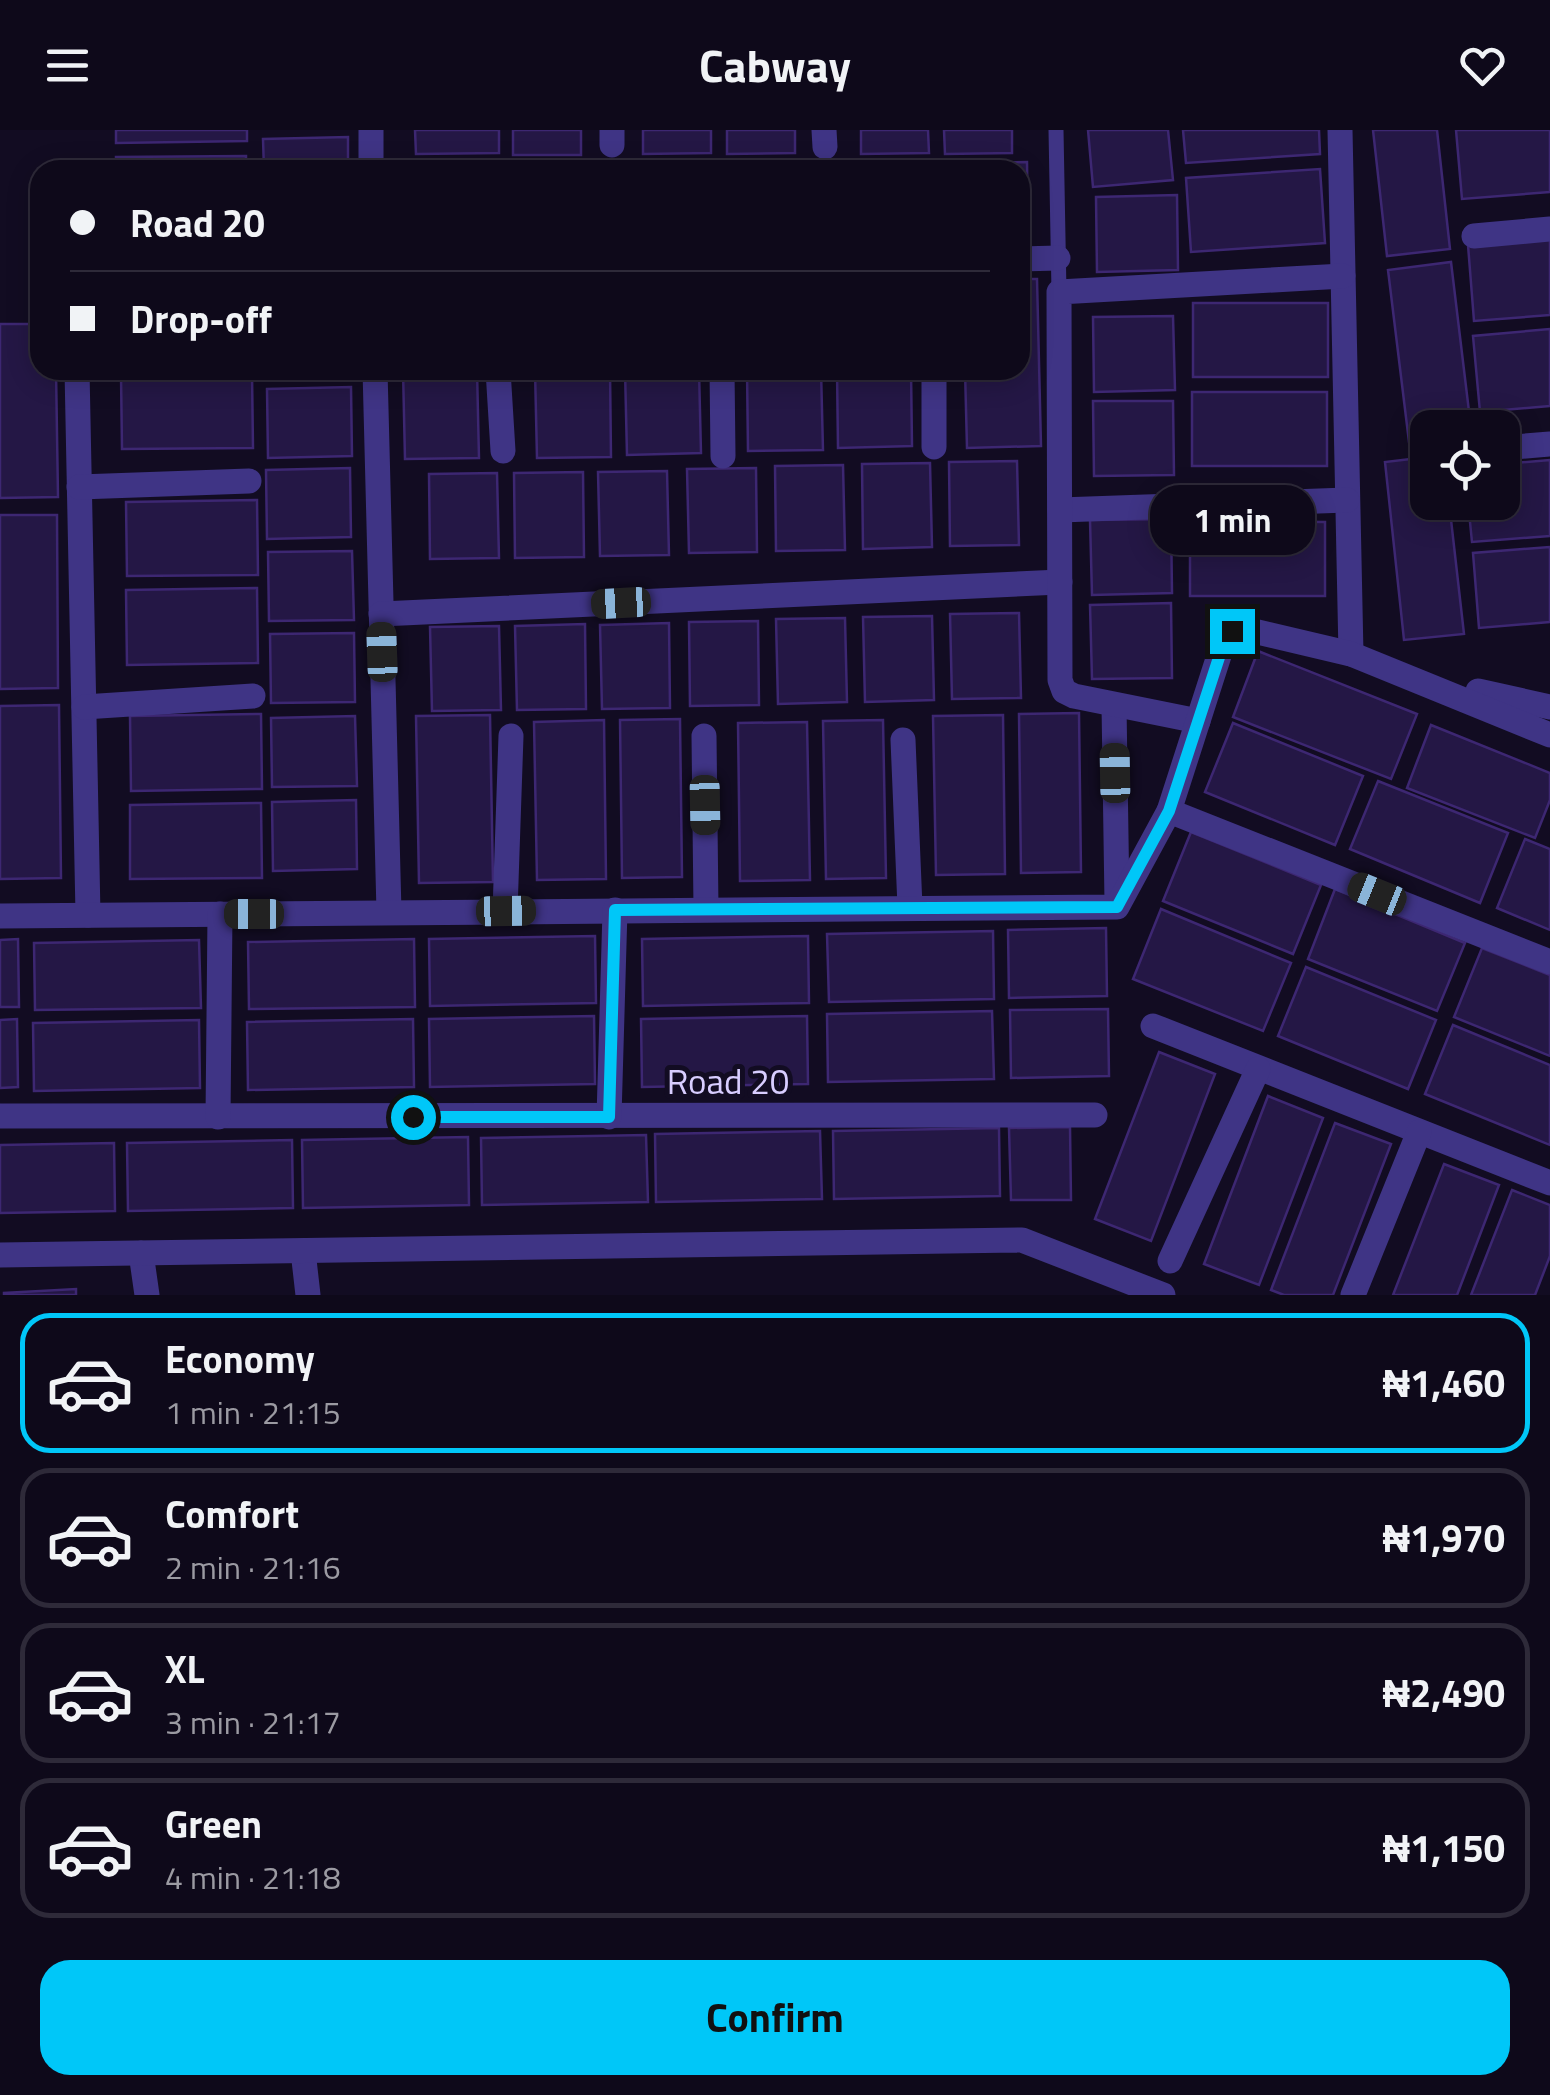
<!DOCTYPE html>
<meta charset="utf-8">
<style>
:root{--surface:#0e091a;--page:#1c1727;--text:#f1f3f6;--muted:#9b9aa2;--line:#2e2a39;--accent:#00c7f8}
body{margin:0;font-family:"Titillium Web",sans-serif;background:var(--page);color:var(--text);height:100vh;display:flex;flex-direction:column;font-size:38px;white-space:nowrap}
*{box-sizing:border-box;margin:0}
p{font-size:32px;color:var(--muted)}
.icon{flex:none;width:55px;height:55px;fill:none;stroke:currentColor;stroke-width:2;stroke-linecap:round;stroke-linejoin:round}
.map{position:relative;height:1165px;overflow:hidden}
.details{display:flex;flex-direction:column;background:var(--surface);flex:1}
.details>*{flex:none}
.top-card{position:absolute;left:30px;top:30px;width:1000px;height:220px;border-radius:30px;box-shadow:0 5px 25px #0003,0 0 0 2px var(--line);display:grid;align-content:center;height:220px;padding:0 40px;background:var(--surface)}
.controls{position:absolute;left:1410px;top:280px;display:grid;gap:20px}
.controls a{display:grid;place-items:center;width:110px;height:110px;border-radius:20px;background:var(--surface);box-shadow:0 5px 25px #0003,0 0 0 2px var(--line);font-size:50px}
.end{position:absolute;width:45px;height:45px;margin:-22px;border:12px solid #00c7f8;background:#111;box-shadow:0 0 0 5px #111}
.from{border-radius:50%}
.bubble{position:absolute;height:70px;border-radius:30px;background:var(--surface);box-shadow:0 5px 25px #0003,0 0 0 2px var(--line);font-size:32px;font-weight:700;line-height:70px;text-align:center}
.car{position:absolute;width:30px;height:60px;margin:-30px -15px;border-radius:12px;box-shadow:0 0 8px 2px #0007;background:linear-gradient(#222 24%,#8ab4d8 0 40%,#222 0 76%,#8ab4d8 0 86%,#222 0)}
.top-card b{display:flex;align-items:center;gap:35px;height:95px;font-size:38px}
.top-card b+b{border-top:2px solid var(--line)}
.top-card i{width:25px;height:25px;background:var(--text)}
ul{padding:18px 0 0;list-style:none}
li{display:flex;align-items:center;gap:30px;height:140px;margin:0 20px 15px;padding:0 20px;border:5px solid var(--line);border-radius:30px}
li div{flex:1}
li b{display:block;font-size:38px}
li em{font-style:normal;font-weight:700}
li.selected{border-color:var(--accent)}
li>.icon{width:90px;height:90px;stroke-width:1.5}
.action{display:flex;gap:20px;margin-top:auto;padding:20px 40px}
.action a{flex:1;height:115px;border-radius:30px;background:var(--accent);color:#111;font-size:40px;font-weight:700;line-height:115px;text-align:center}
header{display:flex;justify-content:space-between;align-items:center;height:130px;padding:0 40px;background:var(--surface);font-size:45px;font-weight:700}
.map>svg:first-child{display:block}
.building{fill:#241745;stroke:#3d2772;stroke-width:2.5}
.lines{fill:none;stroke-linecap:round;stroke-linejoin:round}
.service{stroke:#3f3485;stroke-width:15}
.minor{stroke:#3f3485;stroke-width:25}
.route{stroke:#00c7f8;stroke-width:12}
.labels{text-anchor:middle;stroke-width:10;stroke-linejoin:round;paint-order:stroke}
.street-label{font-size:35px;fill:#d8cdff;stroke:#120c22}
</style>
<header><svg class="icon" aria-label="menu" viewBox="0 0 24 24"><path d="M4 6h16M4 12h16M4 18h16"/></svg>Cabway<svg class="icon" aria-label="heart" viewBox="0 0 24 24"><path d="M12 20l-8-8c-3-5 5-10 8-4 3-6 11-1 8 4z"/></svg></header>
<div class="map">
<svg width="1550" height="1165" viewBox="0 0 1550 1165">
<rect width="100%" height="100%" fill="#120c22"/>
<!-- building -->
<g class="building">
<polygon points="116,0 247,0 247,11 116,13"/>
<polygon points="415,0 499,0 499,23 416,24"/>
<rect x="513" y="0" width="68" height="25"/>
<polygon points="643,0 711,0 711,23 643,24"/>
<polygon points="727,0 795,0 795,23 727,24"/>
<polygon points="861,0 928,0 929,23 861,24"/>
<polygon points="944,0 1012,0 1012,23 945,24"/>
<polygon points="1088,0 1168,0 1173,50 1093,57"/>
<polygon points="1183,0 1319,0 1320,24 1186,33"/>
<polygon points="1373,0 1437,0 1450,119 1387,126"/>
<polygon points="1456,0 1550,0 1550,62 1462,69"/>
<polygon points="348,7 348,40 264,40 263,9"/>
<polygon points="246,26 246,40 116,40 116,27"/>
<polygon points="1027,32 1028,100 1020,100 1020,40 867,40 867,35"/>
<polygon points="500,36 500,40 416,40 416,37"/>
<polygon points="676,36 676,40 515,40 515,38"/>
<polygon points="853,36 853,40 692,40 692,38"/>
<polygon points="1320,39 1325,113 1191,122 1186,48"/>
<polygon points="1177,65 1178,140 1097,142 1096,67"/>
<polygon points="1550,108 1550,185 1474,191 1468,115"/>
<polygon points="1451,132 1471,298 1428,298 1428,310 1409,312 1388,140"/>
<polygon points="1020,149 1037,149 1041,316 967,318 965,240 1020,240"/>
<rect x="1193" y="173" width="135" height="74"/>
<polygon points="1173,186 1175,260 1094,262 1093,187"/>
<polygon points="0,194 40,194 40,240 56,240 58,367 0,368"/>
<polygon points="1550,199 1550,276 1480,282 1473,206"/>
<polygon points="268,240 352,240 352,242 268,244"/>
<polygon points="403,240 477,240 479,328 405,329"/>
<polygon points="535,240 610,240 611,327 537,328"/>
<polygon points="625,240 699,240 701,323 627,325"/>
<polygon points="747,240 821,240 823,320 748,321"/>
<polygon points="837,240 911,240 912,316 838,318"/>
<polygon points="252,243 253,318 122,319 121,245"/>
<polygon points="351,257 352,326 268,328 267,259"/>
<rect x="1192" y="262" width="135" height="74"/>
<polygon points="1093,271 1173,271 1174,345 1094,346"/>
<polygon points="1428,327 1428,372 1449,372 1464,504 1404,510 1385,332"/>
<polygon points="1550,330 1550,406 1472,412 1468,372 1502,372 1502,334"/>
<polygon points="1017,331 1019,415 950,416 949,332"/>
<polygon points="930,333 932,417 863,419 862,334"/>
<polygon points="843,335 845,420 776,421 775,336"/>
<polygon points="350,338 351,407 267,409 266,340"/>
<polygon points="756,338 757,422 689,423 687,339"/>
<polygon points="667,341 669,425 600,426 598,342"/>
<polygon points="583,342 584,427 515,428 514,343"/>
<polygon points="497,343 499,428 430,429 429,344"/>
<polygon points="257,370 258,445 127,446 126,372"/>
<polygon points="0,385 57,385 58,558 0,559"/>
<polygon points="1171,389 1172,463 1092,465 1090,390"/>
<polygon points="1190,391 1325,392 1325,466 1190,466"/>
<polygon points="1550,417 1550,492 1479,498 1473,423"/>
<polygon points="352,421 354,490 269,491 268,422"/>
<polygon points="257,458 258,533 127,535 126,460"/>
<polygon points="1171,473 1172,548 1092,549 1090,475"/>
<polygon points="1019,483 1021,568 952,569 950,484"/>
<polygon points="932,486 934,570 865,572 863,487"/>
<polygon points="845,488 847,572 778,574 776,489"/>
<polygon points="758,491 759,575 690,576 689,492"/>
<polygon points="669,493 670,578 602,579 600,495"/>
<polygon points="585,494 586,579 517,580 515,496"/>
<polygon points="499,496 501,580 432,581 430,497"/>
<polygon points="354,503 355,572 271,573 270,504"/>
<polygon points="1258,521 1417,584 1391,649 1233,587"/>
<polygon points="59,575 61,748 0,749 0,576"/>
<polygon points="1079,583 1081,742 1021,743 1019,584"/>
<polygon points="261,584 262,659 131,661 130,586"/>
<polygon points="490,585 493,752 419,753 416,586"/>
<polygon points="1003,585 1005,744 936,745 933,586"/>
<polygon points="355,586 357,656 272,657 271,588"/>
<polygon points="680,589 682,747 622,748 620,590"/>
<polygon points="604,590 606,749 537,750 534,592"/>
<polygon points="883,590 886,748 826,749 823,591"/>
<polygon points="807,592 810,750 740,751 738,593"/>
<polygon points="1233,593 1363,646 1335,715 1205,662"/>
<polygon points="1431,595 1550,643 1550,670 1535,708 1407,658"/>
<polygon points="1378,651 1508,703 1480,773 1350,719"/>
<polygon points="356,670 357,739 273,741 272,672"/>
<polygon points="261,673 262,748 130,749 130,675"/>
<polygon points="1191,702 1321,755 1293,824 1163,771"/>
<polygon points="1525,709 1550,719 1550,800 1497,778"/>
<polygon points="1335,759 1465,813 1437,881 1308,829"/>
<polygon points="1161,779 1291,833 1263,901 1133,849"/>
<polygon points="1106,798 1107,866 1009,868 1008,800"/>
<polygon points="993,801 994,869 829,872 827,804"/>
<polygon points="595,806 596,873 430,876 429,809"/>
<polygon points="808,806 809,873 643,876 642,809"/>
<polygon points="18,809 19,877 0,877 0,810"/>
<polygon points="414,809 415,877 249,879 248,812"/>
<polygon points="199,810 201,878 35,880 34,813"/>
<polygon points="1482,818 1550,845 1550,926 1454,887"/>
<polygon points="1306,837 1436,890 1408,959 1278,906"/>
<polygon points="1108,879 1109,946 1011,948 1010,880"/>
<polygon points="992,881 994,949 828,952 827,884"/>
<polygon points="594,886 595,954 430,957 429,889"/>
<polygon points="807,886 808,954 642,957 641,889"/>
<polygon points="17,889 18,957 0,958 0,890"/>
<polygon points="413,889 414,957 248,960 247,892"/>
<polygon points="199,890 200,958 34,961 33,893"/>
<polygon points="1453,895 1550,935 1550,1015 1425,964"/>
<polygon points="1159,922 1215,944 1151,1111 1095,1089"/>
<polygon points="1268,966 1323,988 1259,1155 1204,1134"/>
<polygon points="1335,993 1391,1014 1333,1165 1284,1165 1271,1160"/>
<polygon points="1070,997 1071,1070 1011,1070 1009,998"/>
<polygon points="999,998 1000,1066 834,1069 833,1001"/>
<polygon points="820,1001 822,1069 656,1072 655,1004"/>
<polygon points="646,1005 648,1072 482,1075 481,1008"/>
<polygon points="468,1007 469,1075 303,1078 302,1010"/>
<polygon points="292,1010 293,1078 128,1081 127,1013"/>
<polygon points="114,1013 115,1081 0,1083 0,1015"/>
<polygon points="1444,1034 1499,1055 1457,1165 1393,1165"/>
<polygon points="1512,1060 1550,1075 1550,1126 1535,1165 1471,1165"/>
<polygon points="76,1159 76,1165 4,1165 4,1163"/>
</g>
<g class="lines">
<!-- service -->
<polyline class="service" points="1056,0 1059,162"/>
<!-- minor -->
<g class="minor">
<polyline points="371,0 371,40"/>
<polyline points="612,0 612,15"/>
<polyline points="824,0 825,17"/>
<polyline points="1340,0 1351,524"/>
<polyline points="1474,106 1550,99"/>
<polyline points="1020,129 1058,128"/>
<polyline points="77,240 88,785"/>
<polyline points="375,240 389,782"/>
<polyline points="498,240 503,321"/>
<polyline points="722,240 723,326"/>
<polyline points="934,240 934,317"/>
<polyline points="1502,318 1550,314"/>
<polyline points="79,357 249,351"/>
<polyline points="1060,380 1347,370"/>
<polyline points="381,484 1060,452"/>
<polyline points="1478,561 1550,577"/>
<polyline points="1114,575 1117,772"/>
<polyline points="84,577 253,566"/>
<polyline points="1198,591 1074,566 1064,561 1060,550 1059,162 1343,146"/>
<polyline points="704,606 706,779"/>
<polyline points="903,610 910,777"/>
<polyline points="1169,681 1225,507 1245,499 1351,524 1550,605"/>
<polyline points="505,781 511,606"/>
<polyline points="0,786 1117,777 1169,681 1550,832"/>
<polyline points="1153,896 1550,1053"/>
<polyline points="0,986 1095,985"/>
<polyline points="218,987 220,784"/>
<polyline points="609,987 615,780"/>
<polyline points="303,1121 308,1165"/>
<polyline points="141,1123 147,1165"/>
<polyline points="0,1125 1022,1110 1163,1165"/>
<polyline points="1170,1131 1258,939"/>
<polyline points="1353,1165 1419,1002"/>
</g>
</g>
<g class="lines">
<!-- route -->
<polyline class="route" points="413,987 609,987 615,780 1117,777 1169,681 1226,506 1232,501"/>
</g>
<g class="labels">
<!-- street labels -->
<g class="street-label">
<text x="728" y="964">Road 20</text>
</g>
</g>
</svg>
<div class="controls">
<a><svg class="icon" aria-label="locate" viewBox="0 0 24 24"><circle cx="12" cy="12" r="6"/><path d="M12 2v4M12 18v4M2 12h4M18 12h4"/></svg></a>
</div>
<i class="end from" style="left:413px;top:987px"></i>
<i class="end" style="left:1232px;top:501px"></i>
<div class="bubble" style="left:1150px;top:355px;width:165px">1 min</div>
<i class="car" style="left:621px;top:473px;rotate:267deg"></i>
<i class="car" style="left:382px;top:522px;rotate:358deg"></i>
<i class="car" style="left:1115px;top:643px;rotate:359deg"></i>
<i class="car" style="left:705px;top:675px;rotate:179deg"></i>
<i class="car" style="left:1377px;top:764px;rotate:292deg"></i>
<i class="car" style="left:506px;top:781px;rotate:89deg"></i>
<i class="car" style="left:254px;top:784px;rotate:270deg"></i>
<div class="top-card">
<b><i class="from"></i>Road 20</b>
<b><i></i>Drop-off</b>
</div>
</div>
<section class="details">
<ul>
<li class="selected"><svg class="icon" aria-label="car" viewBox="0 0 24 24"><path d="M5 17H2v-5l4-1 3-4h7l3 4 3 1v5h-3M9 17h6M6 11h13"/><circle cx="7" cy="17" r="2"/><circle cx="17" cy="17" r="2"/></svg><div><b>Economy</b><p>1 min · 21:15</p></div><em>₦1,460</em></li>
<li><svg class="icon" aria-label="car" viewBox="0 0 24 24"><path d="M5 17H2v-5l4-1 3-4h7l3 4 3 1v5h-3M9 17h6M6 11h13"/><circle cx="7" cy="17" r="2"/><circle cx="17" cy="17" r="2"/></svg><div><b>Comfort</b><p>2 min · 21:16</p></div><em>₦1,970</em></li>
<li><svg class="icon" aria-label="car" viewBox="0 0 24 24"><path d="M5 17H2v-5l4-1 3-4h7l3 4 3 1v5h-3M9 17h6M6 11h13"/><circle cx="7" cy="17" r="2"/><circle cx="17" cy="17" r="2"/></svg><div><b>XL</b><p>3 min · 21:17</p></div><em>₦2,490</em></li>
<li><svg class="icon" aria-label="car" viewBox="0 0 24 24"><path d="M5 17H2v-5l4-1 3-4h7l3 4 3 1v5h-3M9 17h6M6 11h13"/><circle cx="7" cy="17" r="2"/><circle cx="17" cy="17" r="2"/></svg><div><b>Green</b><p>4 min · 21:18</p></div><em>₦1,150</em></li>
</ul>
<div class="action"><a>Confirm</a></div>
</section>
